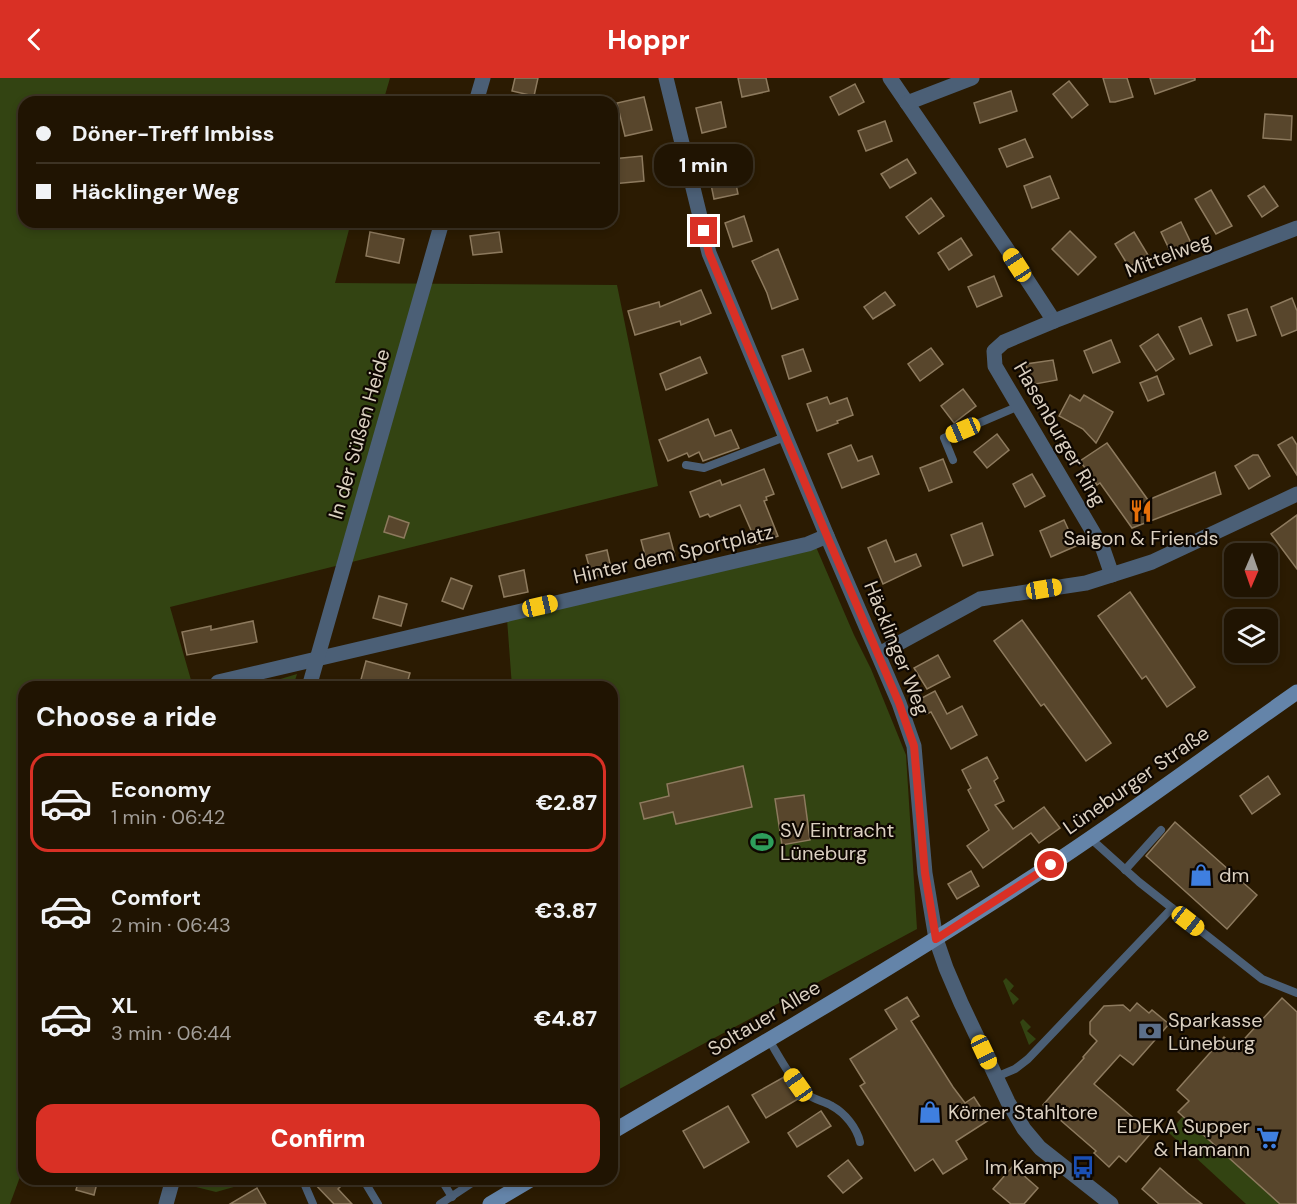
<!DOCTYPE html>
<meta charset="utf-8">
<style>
:root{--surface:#201402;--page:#2d2111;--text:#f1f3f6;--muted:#a29e99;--line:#3d3324;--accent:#d93025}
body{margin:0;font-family:"DM Sans",sans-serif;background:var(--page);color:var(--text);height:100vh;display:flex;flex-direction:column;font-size:22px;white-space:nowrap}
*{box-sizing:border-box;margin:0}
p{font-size:20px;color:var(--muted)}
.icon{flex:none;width:33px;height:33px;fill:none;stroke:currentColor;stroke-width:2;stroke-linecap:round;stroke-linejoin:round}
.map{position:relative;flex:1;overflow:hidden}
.details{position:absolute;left:18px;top:603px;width:600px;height:504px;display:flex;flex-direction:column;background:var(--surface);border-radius:18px;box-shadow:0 3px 9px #0003,0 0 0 2px var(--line)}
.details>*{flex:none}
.top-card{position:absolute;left:18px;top:18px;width:600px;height:132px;border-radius:18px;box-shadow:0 3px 9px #0003,0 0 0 2px var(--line);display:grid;align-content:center;height:132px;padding:0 18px;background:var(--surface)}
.needle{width:39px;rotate:182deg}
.tools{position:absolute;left:1224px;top:465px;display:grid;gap:12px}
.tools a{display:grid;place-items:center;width:54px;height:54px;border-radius:12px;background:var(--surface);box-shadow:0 3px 9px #0003,0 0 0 2px var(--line);font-size:30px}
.end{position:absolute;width:27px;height:27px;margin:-14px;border:8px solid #d93025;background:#fff;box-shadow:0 0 0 3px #fff}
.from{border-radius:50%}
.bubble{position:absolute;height:42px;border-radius:18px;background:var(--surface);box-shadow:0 3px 9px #0003,0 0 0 2px var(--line);font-size:20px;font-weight:800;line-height:42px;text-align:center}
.car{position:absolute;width:18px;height:36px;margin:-18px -9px;border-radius:8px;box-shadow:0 0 4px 2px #0007;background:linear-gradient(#f5c518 24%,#345 0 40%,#f5c518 0 76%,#345 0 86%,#f5c518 0)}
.top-card b{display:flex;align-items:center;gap:21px;height:57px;font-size:22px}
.top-card b+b{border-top:2px solid var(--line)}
.top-card i{width:15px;height:15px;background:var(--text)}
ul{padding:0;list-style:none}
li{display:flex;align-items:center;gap:18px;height:99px;margin:0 12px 9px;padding:0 6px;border:3px solid transparent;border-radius:18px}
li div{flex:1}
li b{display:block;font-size:22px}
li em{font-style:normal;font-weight:800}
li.current{border-color:var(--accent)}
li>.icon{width:54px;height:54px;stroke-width:1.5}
h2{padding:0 18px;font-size:27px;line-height:72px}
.action{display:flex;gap:12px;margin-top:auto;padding:12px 18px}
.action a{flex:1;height:69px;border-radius:18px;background:var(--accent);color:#fff;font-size:24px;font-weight:800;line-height:69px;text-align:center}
header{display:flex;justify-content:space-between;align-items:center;height:78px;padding:0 18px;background:var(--accent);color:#fff;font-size:27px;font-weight:800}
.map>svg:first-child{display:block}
.green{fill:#334412}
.building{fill:#58462c;stroke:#8d7a5e;stroke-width:1.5}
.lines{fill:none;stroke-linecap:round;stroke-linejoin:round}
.lane{stroke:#4b5f76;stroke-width:8}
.street{stroke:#4b5f76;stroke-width:15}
.secondary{stroke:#6484a9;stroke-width:15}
.route{stroke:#d93025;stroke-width:8}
.labels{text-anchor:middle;stroke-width:4.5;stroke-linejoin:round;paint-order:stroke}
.street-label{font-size:20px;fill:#dbd0c1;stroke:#0e0701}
.poi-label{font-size:20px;fill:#dbd0c1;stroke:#0e0701;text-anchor:start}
</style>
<header><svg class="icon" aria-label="back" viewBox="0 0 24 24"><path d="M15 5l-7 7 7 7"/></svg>Hoppr<svg class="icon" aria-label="share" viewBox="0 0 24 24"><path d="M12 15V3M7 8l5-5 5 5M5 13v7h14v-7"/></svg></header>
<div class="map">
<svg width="1297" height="1126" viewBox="0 0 1297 1126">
<rect width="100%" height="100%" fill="#2b1b02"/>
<!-- green -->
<g class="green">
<polygon points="0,0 390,0 383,24 24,24 24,144 351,144 335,205 617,207 658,408 170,529 193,609 24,609 24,1088 10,1126 0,1126"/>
<polygon points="816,469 854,557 871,591 906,677 917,851 612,1015 612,609 512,609 507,541"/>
<polygon points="297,596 293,609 254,609"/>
<polygon points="1006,900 1014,908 1010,913 1019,921 1013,927 1003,903"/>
<polygon points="1023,941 1031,949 1027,953 1036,961 1029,967 1020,944"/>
<polygon points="1183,1038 1280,1126 1246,1126 1169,1055"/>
<polygon points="190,1101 262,1101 216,1114 188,1107"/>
</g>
<!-- building -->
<g class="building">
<polygon points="515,0 538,0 534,18 512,13"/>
<polygon points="738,0 766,0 769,13 742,19"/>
<polygon points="1103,0 1127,0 1133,19 1115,24 1110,24"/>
<polygon points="1150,0 1195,0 1195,2 1155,16"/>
<polygon points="1069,3 1088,27 1072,40 1053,16"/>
<polygon points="855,6 864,24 839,37 830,19"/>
<polygon points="1011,13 1017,33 980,45 974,25"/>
<polygon points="644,19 652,52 625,58 617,25"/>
<polygon points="721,24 726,49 702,55 696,30"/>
<polygon points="1265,36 1292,38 1291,62 1263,60"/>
<polygon points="885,43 892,63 866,73 858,53"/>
<polygon points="1025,61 1033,79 1007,89 999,71"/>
<polygon points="729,72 738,116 714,121 705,77"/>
<polygon points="642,78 644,103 612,106 612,81"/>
<polygon points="907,81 916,95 890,110 881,96"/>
<polygon points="1050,98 1059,120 1032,130 1024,108"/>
<polygon points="1264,108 1278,128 1262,139 1248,118"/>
<polygon points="1211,112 1232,148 1216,156 1195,121"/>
<polygon points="931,120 944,138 919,156 906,139"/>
<polygon points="744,138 752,163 733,169 725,145"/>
<polygon points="1181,144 1192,167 1172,177 1161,154"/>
<polygon points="1070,153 1096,179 1078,197 1052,171"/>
<polygon points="370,154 404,161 399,185 366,178"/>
<polygon points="499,154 502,174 473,177 470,158"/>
<polygon points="1134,154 1148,177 1129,189 1115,166"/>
<polygon points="961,160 972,177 949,192 938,175"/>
<polygon points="778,171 798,221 772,231 767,215 752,183"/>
<polygon points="994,198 1002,218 977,229 968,209"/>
<polygon points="701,212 711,235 681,247 680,243 635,257 628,233 659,224 660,229"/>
<polygon points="885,214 895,227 873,241 864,229"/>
<polygon points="1292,220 1297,233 1297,252 1282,258 1271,229"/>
<polygon points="1247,231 1256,257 1237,263 1228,237"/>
<polygon points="1201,240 1212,267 1190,276 1179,249"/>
<polygon points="1158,256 1174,281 1156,293 1140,268"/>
<polygon points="1111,262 1120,284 1093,295 1084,273"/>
<polygon points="931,270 943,286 920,303 908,286"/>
<polygon points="803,271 811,293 789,301 782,278"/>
<polygon points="700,279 707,295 666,312 660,296"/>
<polygon points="1053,282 1057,302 1030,307 1026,286"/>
<polygon points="1157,298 1164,316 1148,323 1140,305"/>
<polygon points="963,311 976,328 954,345 941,328"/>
<polygon points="1070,317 1080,323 1084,317 1113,334 1096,365 1083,351 1059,338"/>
<polygon points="827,319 830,326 847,320 853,337 837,343 838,345 817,353 807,326"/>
<polygon points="708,341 715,358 731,352 739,370 703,383 699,374 689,379 687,375 668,383 659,362"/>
<polygon points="997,356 1009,372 987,390 974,374"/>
<polygon points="1292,359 1297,367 1297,397 1278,367"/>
<polygon points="1107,365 1148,422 1215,394 1221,416 1132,450 1100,405 1097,407 1080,383"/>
<polygon points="851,367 858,383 872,378 879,396 842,410 828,376"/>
<polygon points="1253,377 1258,377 1270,398 1249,411 1235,388"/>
<polygon points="943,381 952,404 929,413 920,390"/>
<polygon points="764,391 774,416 766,419 767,422 764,423 778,458 757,466 740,427 710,439 708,436 700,439 690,414 720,402 722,407"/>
<polygon points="1032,396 1045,418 1025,429 1013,406"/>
<polygon points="1297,437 1297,491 1271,456"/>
<polygon points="389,438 409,445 404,460 384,454"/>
<polygon points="1064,442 1076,468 1051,479 1040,453"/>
<polygon points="982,445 993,477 963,488 951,457"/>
<polygon points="669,455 675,478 647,485 641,462"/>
<polygon points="886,462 895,484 916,476 921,488 883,506 868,470"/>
<polygon points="607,472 612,494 592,499 586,477"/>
<polygon points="524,492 528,514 504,519 499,498"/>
<polygon points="451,500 472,508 463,531 442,523"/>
<polygon points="1130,514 1195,609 1167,629 1146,598 1142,601 1098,538"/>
<polygon points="379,518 407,526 401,548 373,540"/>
<polygon points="1022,542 1111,665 1086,683 1044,626 1041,628 994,563"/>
<polygon points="253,543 257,564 187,577 182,554 211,548 211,552"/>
<polygon points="938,577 950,599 927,611 914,590"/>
<polygon points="366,583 410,595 406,609 359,609"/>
<polygon points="935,613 947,636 962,628 977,657 951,671 931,634 926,636 918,622"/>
<polygon points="987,679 998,700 994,703 1004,723 995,727 1013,751 1044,729 1060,750 1039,765 1031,755 983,790 967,768 989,752 968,712 971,710 962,692"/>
<polygon points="743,688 752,729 676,746 673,734 644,741 640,725 669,718 667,706"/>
<polygon points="1268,698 1280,716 1252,736 1240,718"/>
<polygon points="804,717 810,762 782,767 775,721"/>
<polygon points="1175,744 1257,817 1227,851 1146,778"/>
<polygon points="971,793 979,808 957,821 948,806"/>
<polygon points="907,919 919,938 911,943 953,1009 965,1025 974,1019 989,1042 956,1063 967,1081 943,1096 933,1081 915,1093 860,1008 865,1005 850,981 897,951 885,932"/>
<polygon points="1282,920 1297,934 1297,1126 1280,1126 1178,1034 1189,1023 1177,1012 1224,959 1236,970"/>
<polygon points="1137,925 1149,935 1152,932 1169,946 1133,987 1120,977 1094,1006 1151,1055 1126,1084 1119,1078 1109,1089 1094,1075 1096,1073 1043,1027 1084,980 1083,979 1097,963 1090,956 1090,944 1104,928 1123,927 1130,933"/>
<polygon points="784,999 798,1021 766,1040 752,1017"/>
<polygon points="728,1028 749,1064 704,1090 683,1053"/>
<polygon points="821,1033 831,1048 797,1069 788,1055"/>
<polygon points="848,1082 862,1100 843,1115 828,1098"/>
<polygon points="1013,1088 1038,1110 1024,1126 1011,1126 993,1111"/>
<polygon points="1160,1090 1188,1115 1202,1126 1159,1126 1142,1111"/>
<polygon points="79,1101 98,1101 94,1117 76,1112"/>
<polygon points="310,1101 348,1101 338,1111 352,1126 334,1126"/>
<polygon points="257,1110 266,1126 230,1126"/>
</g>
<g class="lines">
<!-- lane -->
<g class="lane">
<polyline points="953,382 944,360 1019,328"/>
<polyline points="686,387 704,390 785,359"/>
<polyline points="1090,760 1139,804 1262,901 1297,915"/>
<polyline points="1125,792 1161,752"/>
<path d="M769,962C780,980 791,1002 807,1016C814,1022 824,1023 832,1028C845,1035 857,1050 860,1064"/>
<polyline points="996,999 1015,991 1028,981 1172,830"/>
<polyline points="363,1101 378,1126"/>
<polyline points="441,1101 452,1119"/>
<polyline points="304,1105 313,1126"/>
<polyline points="440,1126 478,1101"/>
</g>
<!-- street -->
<g class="street">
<polyline points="666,0 709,175 827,458 899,625 914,668 925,795 936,861 946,890 961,925 1008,1024 1024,1051 1040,1070 1111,1126"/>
<polyline points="890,0 1005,168 1054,243"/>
<polyline points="476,24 483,0"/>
<polyline points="907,25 972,0"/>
<polyline points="1112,497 1103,471 995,288 994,273 1004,264 1054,243 1297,150"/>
<polyline points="879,576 980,521 1086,505 1152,484 1297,416"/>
<polyline points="218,604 808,466 827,458"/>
<polyline points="309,609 442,144"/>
<polyline points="166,1126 173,1101"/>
</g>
<!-- secondary -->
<g class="secondary">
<path d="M612,1054C759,968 906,882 1049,788C1133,733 1214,672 1297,614"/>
<polyline points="490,1126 532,1101"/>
</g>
</g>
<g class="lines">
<!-- route -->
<polyline class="route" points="704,153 709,175 827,458 899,625 914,668 925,795 936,861 1051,787"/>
</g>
<!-- icons -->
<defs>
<g id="restaurant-bare" transform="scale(1.8)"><path d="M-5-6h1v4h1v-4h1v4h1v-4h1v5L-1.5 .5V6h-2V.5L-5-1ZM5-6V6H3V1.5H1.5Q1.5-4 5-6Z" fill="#e8710a" stroke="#0e0701" stroke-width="2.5" paint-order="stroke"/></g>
<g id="stadium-bare" transform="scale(1.8)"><path d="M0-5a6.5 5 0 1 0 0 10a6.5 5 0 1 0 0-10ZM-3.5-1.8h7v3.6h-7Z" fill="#2e9e5b" stroke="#0e0701" stroke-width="2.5" paint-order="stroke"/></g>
<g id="shop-bare" transform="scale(1.8)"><path d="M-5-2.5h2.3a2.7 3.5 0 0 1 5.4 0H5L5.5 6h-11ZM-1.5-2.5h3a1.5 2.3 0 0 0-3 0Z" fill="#3f7fe0" stroke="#0e0701" stroke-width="2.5" paint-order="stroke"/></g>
<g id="bank-bare" transform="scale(1.8)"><path d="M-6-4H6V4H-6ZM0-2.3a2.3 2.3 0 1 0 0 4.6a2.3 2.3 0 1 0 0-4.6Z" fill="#5c6f8a" stroke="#0e0701" stroke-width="2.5" paint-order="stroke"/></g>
<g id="supermarket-bare" transform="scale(1.8)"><path d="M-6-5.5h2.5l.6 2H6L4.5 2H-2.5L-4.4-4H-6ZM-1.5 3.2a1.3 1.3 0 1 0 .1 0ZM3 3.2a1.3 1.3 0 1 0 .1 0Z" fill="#3f7fe0" stroke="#0e0701" stroke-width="2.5" paint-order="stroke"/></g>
<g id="bus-bare" transform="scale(1.8)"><path d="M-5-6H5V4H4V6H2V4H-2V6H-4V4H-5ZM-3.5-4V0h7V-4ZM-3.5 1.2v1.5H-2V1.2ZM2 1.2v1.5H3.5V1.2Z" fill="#1a4fb4" stroke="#0e0701" stroke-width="2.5" paint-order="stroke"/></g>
</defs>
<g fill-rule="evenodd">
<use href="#restaurant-bare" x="1141" y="433"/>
<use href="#stadium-bare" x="762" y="764"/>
<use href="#shop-bare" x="1201" y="797"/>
<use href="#bank-bare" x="1150" y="953"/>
<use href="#shop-bare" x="930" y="1034"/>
<use href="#supermarket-bare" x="1268" y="1060"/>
<use href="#bus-bare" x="1083" y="1089"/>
</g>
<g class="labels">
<!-- street labels -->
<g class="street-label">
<text transform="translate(1168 177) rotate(-21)" y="7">Mittelweg</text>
<text transform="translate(359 356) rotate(-74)" y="7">In der Süßen Heide</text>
<text transform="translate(1060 356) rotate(60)" y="7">Hasenburger Ring</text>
<text transform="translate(673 476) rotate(-13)" y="7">Hinter dem Sportplatz</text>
<text transform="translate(897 570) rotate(68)" y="7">Häcklinger Weg</text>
<text transform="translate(1136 702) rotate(-35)" y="7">Lüneburger Straße</text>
<text transform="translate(764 940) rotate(-31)" y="7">Soltauer Allee</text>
</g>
<!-- poi labels -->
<g class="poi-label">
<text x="1141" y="467" text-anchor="middle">Saigon &amp; Friends</text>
<text x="780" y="759">SV Eintracht<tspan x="780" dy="23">Lüneburg</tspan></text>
<text x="1219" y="804">dm</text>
<text x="1168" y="949">Sparkasse<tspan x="1168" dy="23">Lüneburg</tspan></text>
<text x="948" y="1041">Körner Stahltore</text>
<text x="1250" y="1055" text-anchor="end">EDEKA Supper<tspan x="1250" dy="23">&amp; Hamann</tspan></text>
<text x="1065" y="1096" text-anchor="end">Im Kamp</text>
</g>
</g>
</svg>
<div class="tools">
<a><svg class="needle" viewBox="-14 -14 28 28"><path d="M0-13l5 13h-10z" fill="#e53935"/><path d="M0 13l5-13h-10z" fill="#a29e99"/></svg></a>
<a><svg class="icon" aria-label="layers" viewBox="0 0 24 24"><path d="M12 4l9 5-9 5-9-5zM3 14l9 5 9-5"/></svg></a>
</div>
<i class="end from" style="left:1051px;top:787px"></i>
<i class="end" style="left:704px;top:153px"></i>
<div class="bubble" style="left:654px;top:66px;width:99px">1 min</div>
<i class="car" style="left:1017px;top:187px;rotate:327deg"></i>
<i class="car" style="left:963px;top:352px;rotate:247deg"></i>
<i class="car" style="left:1044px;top:511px;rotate:81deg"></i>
<i class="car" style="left:540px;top:528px;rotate:77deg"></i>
<i class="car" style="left:1188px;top:843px;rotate:128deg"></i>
<i class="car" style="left:984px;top:974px;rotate:155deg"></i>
<i class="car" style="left:798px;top:1007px;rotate:325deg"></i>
<div class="top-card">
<b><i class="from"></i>Döner-Treff Imbiss</b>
<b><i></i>Häcklinger Weg</b>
</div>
<section class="details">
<h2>Choose a ride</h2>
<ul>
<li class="current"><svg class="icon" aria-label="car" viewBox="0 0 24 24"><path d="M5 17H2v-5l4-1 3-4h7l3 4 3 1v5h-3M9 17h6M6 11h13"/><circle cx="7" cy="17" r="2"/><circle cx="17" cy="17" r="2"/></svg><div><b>Economy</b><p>1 min · 06:42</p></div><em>€2.87</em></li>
<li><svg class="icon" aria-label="car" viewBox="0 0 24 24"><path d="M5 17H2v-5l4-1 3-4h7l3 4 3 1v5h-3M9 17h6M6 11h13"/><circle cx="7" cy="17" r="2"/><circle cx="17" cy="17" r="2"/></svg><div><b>Comfort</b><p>2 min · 06:43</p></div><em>€3.87</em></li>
<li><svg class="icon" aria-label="car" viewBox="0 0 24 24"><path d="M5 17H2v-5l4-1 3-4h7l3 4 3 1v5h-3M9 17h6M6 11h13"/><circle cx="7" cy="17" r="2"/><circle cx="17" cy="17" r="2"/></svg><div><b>XL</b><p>3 min · 06:44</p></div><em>€4.87</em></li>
</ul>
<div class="action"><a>Confirm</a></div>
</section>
</div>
